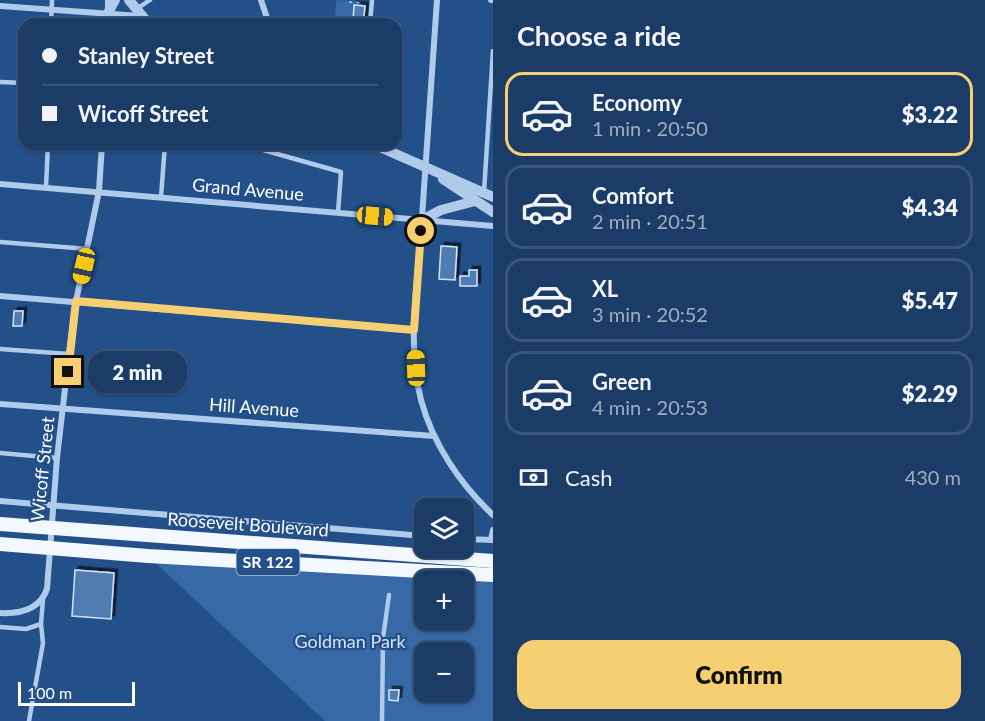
<!DOCTYPE html>
<meta charset="utf-8">
<style>
:root{--surface:#1a3c67;--page:#23436d;--text:#f1f3f6;--muted:#9fadc0;--line:#38567b;--accent:#f5cf72}
body{margin:0;font-family:Lato,sans-serif;background:var(--page);color:var(--text);height:100vh;display:flex;flex-direction:column;font-size:22px;white-space:nowrap}
*{box-sizing:border-box;margin:0}
p{font-size:20px;color:var(--muted)}
.icon{flex:none;width:33px;height:33px;fill:none;stroke:currentColor;stroke-width:2;stroke-linecap:round;stroke-linejoin:round}
.map{position:relative;flex:1;overflow:hidden}
.details{display:flex;flex-direction:column;background:var(--surface);width:492px}
.details>*{flex:none}
.hud{position:absolute;left:18px;top:18px;width:384px;height:132px;border-radius:18px;box-shadow:0 2px 4px #0004,0 0 0 2px var(--line);display:grid;align-content:center;height:132px;padding:0 24px;background:var(--surface)}
.fabs{position:absolute;left:414px;top:498px;display:grid;gap:12px}
.fabs a{display:grid;place-items:center;width:60px;height:60px;border-radius:12px;background:var(--surface);box-shadow:0 2px 4px #0004,0 0 0 2px var(--line);font-size:30px}
.scale{position:absolute;left:18px;bottom:15px;width:117px;box-sizing:border-box;padding-left:6px;border:3px solid #fff;border-top:0;font-size:16px;line-height:21px;white-space:nowrap;color:#fff;-webkit-text-stroke:4px #235089;paint-order:stroke}
.end{position:absolute;width:27px;height:27px;margin:-14px;border:8px solid #f5cf72;background:#111;box-shadow:0 0 0 3px #111}
.from{border-radius:50%}
.bubble{position:absolute;height:42px;border-radius:18px;background:var(--surface);box-shadow:0 2px 4px #0004,0 0 0 2px var(--line);font-size:20px;font-weight:800;line-height:42px;text-align:center}
.car{position:absolute;width:18px;height:36px;margin:-18px -9px;border-radius:8px;box-shadow:0 0 4px 2px #0007;background:linear-gradient(#f5c518 24%,#345 0 40%,#f5c518 0 76%,#345 0 86%,#f5c518 0)}
.hud b{display:flex;align-items:center;gap:21px;height:57px;font-size:22px}
.hud b+b{border-top:2px solid var(--line)}
.hud i{width:15px;height:15px;background:var(--text)}
ul{padding:0;list-style:none}
li{display:flex;align-items:center;gap:18px;height:84px;margin:0 12px 9px;padding:0 12px;border:3px solid var(--line);border-radius:18px}
li div{flex:1}
li b{display:block;font-size:22px}
li em{font-style:normal;font-weight:800}
li.active{border-color:var(--accent)}
li>.icon{width:54px;height:54px;stroke-width:1.5}
h2{padding:0 24px;font-size:27px;line-height:72px}
.pay{display:flex;align-items:center;gap:15px;height:66px;padding:0 24px;font-size:22px}
.pay p{margin-inline-start:auto}
.button{display:flex;gap:12px;margin-top:auto;padding:12px 24px}
.button a{flex:1;height:69px;border-radius:18px;background:var(--accent);color:#111;font-size:24px;font-weight:800;line-height:69px;text-align:center}
main{display:flex;flex:1;min-height:0}
.map>svg:first-child{display:block}
.green{fill:#3769a6;fill-rule:evenodd}
.building{fill:#507bb2;stroke:#d4e4f8;stroke-width:1.5;filter:url(#shadow)}
.lines{fill:none;stroke-linecap:round;stroke-linejoin:round}
.path{stroke:#afcaea;stroke-width:1.5;stroke-dasharray:3 4.5;stroke-linecap:butt}
.service{stroke:#afcaea;stroke-width:4.5}
.minor{stroke:#afcaea;stroke-width:6}
.tertiary{stroke:#afcaea;stroke-width:10}
.primary{stroke:#f3f7fe;stroke-width:14}
.route{stroke:#f5cf72;stroke-width:8}
.labels{text-anchor:middle;stroke-width:4.5;stroke-linejoin:round;paint-order:stroke}
.shield{fill:#235089;stroke:#bdcadc;stroke-width:1.5}
.shield-label{font-size:16px;font-weight:bold;fill:#fff}
.street-label{font-size:18px;fill:#fff;stroke:#235089}
.park-label{font-size:18px;fill:#d4e4f8;stroke:#235089}
</style>
<main>
<div class="map">
<svg width="493" height="721" viewBox="0 0 493 721">
<defs>
<filter id="shadow"><feDropShadow dx="3.5" dy="-3.5" stdDeviation="0" flood-color="#0009"/></filter>
</defs>
<rect width="100%" height="100%" fill="#235089"/>
<!-- green -->
<g class="green">
<polygon points="336,0 367,2 365,24 335,24"/>
<path d="M148,556L493,575V721H325ZM424,580H464V620H424ZM424,652H464V692H424Z"/>
</g>
<!-- building -->
<g class="building">
<polygon points="354,5 365,6 363,24 353,23"/>
<polygon points="441,246 457,247 455,280 439,279"/>
<polygon points="469,270 477,270 477,286 460,286 460,276 469,276"/>
<polygon points="14,311 23,311 22,326 13,326"/>
<polygon points="75,570 114,573 111,619 72,616"/>
<polygon points="389,690 399,690 398,701 389,700"/>
</g>
<g class="lines">
<!-- path -->
<polyline class="path" points="349,2 362,3"/>
<!-- service -->
<g class="service">
<polyline points="138,8 150,0"/>
<polyline points="51,24 52,0"/>
<polyline points="370,24 372,0"/>
<polyline points="0,82 24,83"/>
<polyline points="242,144 341,172 338,213"/>
<polyline points="46,187 48,144"/>
<polyline points="484,192 493,51"/>
<polyline points="161,197 165,144"/>
<polyline points="0,242 88,249"/>
<polyline points="0,349 69,354"/>
<polyline points="0,453 57,458"/>
<polyline points="0,627 26,629 41,624 43,599"/>
<polyline points="29,721 43,643 41,624"/>
<polyline points="382,721 383,638 389,595"/>
</g>
<!-- minor -->
<g class="minor">
<polyline points="261,0 269,24"/>
<path d="M437,0C431,77 427,155 421,232C417,286 407,347 421,400C433,444 460,484 493,515"/>
<polyline points="491,0 493,0"/>
<polyline points="0,6 140,16"/>
<polyline points="108,24 108,0"/>
<polyline points="0,184 493,226"/>
<polyline points="0,296 414,330"/>
<polyline points="0,404 434,436"/>
<polyline points="0,501 424,536"/>
<polyline points="464,539 493,540"/>
<polyline points="491,540 493,530"/>
<path d="M0,613C20,614 40,609 47,589L57,458L69,354L76,301L99,191L102,144"/>
</g>
<!-- tertiary -->
<g class="tertiary">
<polyline points="129,0 149,24"/>
<polyline points="108,13 115,0"/>
<polyline points="373,144 493,197"/>
<polyline points="443,179 493,212"/>
<polyline points="422,220 441,210 475,201"/>
</g>
<!-- primary -->
<g class="primary">
<polyline points="0,524 493,561"/>
<polyline points="0,544 148,556 493,575"/>
</g>
</g>
<g class="lines">
<!-- route -->
<polyline class="route" points="68,372 76,301 414,330 421,231"/>
</g>
<g class="labels">
<!-- shield labels -->
<rect class="shield" x="236.5" y="549" width="63" height="26" rx="4.5"/>
<g class="shield-label">
<text x="268" y="568">SR 122</text>
</g>
<!-- street labels -->
<g class="street-label">
<text transform="translate(248 190) rotate(5)" y="6">Grand Avenue</text>
<text transform="translate(254 408) rotate(4)" y="6">Hill Avenue</text>
<text transform="translate(43 469) rotate(-84)" y="6">Wicoff Street</text>
<text transform="translate(248 525) rotate(4)" y="6">Roosevelt Boulevard</text>
</g>
<!-- park labels -->
<g class="park-label">
<text x="350" y="648">Goldman Park</text>
</g>
</g>
</svg>
<div class="fabs">
<a><svg class="icon" aria-label="layers" viewBox="0 0 24 24"><path d="M12 4l9 5-9 5-9-5zM3 14l9 5 9-5"/></svg></a>
<a>+</a>
<a>−</a>
</div>
<div class="scale">100 m</div>
<i class="end from" style="left:421px;top:231px"></i>
<i class="end" style="left:68px;top:372px"></i>
<div class="bubble" style="left:88px;top:351px;width:99px">2 min</div>
<i class="car" style="left:375px;top:216px;rotate:95deg"></i>
<i class="car" style="left:84px;top:266px;rotate:193deg"></i>
<i class="car" style="left:416px;top:368px;rotate:358deg"></i>
<div class="hud">
<b><i class="from"></i>Stanley Street</b>
<b><i></i>Wicoff Street</b>
</div>
</div>
<section class="details">
<h2>Choose a ride</h2>
<ul>
<li class="active"><svg class="icon" aria-label="car" viewBox="0 0 24 24"><path d="M5 17H2v-5l4-1 3-4h7l3 4 3 1v5h-3M9 17h6M6 11h13"/><circle cx="7" cy="17" r="2"/><circle cx="17" cy="17" r="2"/></svg><div><b>Economy</b><p>1 min · 20:50</p></div><em>$3.22</em></li>
<li><svg class="icon" aria-label="car" viewBox="0 0 24 24"><path d="M5 17H2v-5l4-1 3-4h7l3 4 3 1v5h-3M9 17h6M6 11h13"/><circle cx="7" cy="17" r="2"/><circle cx="17" cy="17" r="2"/></svg><div><b>Comfort</b><p>2 min · 20:51</p></div><em>$4.34</em></li>
<li><svg class="icon" aria-label="car" viewBox="0 0 24 24"><path d="M5 17H2v-5l4-1 3-4h7l3 4 3 1v5h-3M9 17h6M6 11h13"/><circle cx="7" cy="17" r="2"/><circle cx="17" cy="17" r="2"/></svg><div><b>XL</b><p>3 min · 20:52</p></div><em>$5.47</em></li>
<li><svg class="icon" aria-label="car" viewBox="0 0 24 24"><path d="M5 17H2v-5l4-1 3-4h7l3 4 3 1v5h-3M9 17h6M6 11h13"/><circle cx="7" cy="17" r="2"/><circle cx="17" cy="17" r="2"/></svg><div><b>Green</b><p>4 min · 20:53</p></div><em>$2.29</em></li>
</ul>
<div class="pay"><svg class="icon" aria-label="cash" viewBox="0 0 24 24"><path d="M3 7h18v10H3z"/><circle cx="12" cy="12" r="2"/></svg>Cash<p>430 m</p></div>
<div class="button"><a>Confirm</a></div>
</section>
</main>
